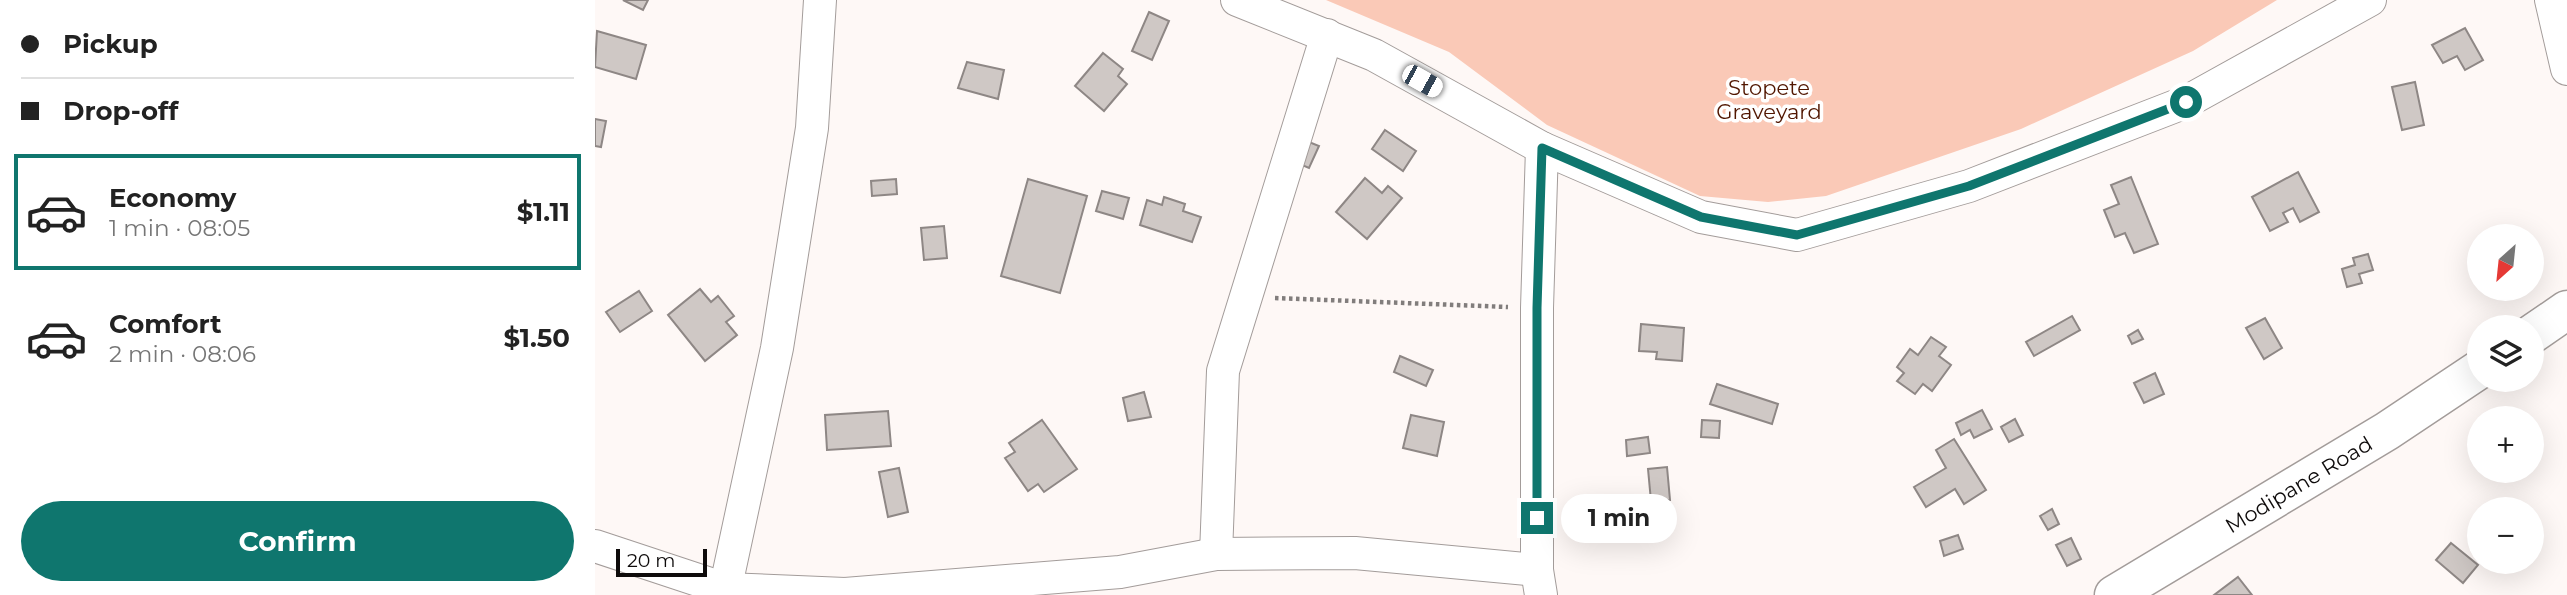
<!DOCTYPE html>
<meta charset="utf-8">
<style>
:root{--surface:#fff;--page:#f6f6f6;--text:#222;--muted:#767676;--line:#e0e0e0;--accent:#0f766e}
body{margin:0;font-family:Montserrat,sans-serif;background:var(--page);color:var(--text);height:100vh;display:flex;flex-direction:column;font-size:26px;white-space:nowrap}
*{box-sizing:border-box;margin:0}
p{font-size:23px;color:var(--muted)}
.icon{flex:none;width:38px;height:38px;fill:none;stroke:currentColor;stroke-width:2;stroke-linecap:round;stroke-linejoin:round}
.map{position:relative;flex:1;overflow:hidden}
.sheet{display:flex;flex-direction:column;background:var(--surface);width:595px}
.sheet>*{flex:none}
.guide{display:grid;align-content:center;height:154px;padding:0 21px;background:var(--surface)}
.needle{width:46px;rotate:207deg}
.controls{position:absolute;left:1872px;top:224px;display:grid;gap:14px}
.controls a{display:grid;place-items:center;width:77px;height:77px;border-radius:50%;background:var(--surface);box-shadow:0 7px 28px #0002;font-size:35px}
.scale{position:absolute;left:21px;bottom:18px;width:91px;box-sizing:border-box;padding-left:7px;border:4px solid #0e0b0b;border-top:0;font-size:19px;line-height:24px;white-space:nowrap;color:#0e0b0b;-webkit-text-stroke:5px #fff;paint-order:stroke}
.end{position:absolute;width:32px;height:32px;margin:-16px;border:9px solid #0f766e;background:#fff;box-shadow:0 0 0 4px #fff}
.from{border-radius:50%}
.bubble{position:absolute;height:49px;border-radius:24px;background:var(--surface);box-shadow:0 7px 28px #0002;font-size:23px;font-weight:700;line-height:49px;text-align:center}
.car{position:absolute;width:21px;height:42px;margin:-21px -10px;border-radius:9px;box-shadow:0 0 5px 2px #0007;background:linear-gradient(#fff 24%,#345 0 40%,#fff 0 76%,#345 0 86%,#fff 0)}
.guide b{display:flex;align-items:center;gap:24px;height:66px;font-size:26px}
.guide b+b{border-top:2px solid var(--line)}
.guide i{width:18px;height:18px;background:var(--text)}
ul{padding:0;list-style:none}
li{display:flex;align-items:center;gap:21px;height:116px;margin:0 14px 10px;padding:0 7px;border:4px solid transparent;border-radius:0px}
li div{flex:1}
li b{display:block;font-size:26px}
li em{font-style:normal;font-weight:700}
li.selected{border-color:var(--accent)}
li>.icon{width:63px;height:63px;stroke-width:1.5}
.button{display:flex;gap:14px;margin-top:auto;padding:14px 21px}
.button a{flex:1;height:80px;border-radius:42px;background:var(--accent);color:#fff;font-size:28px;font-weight:700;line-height:80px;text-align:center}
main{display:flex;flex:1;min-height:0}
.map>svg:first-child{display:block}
.green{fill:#fac9b7}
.building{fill:#cfc8c5;stroke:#8e8785;stroke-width:2}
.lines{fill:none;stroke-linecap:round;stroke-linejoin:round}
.street-casing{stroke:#a39c9a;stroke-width:34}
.secondary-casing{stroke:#a39c9a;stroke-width:41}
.path{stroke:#817d7c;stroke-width:4.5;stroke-dasharray:3.5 3.5;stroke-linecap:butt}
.street{stroke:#fff;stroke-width:32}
.secondary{stroke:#fff;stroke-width:38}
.route{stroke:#0f766e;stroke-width:9}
.labels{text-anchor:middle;stroke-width:7;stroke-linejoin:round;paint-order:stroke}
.park-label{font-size:21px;fill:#511600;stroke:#fff}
.street-label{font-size:21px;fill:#0e0b0b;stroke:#fff}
</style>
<main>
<section class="sheet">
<div class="guide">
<b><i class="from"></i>Pickup</b>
<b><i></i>Drop-off</b>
</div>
<ul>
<li class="selected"><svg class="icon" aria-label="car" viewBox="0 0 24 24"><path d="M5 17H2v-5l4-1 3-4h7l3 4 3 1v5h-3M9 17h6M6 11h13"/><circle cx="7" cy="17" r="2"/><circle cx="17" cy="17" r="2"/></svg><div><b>Economy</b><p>1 min · 08:05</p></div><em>$1.11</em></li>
<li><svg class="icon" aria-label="car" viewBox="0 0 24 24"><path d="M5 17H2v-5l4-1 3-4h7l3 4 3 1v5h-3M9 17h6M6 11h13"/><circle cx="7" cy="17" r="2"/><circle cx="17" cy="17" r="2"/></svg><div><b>Comfort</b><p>2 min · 08:06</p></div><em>$1.50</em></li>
</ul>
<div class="button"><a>Confirm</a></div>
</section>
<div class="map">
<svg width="1972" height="595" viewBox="0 0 1972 595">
<rect width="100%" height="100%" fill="#fef8f6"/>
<!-- green -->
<polygon class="green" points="731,0 1682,0 1598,51 1426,129 1231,196 1173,202 1105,196 952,125 854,52"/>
<!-- building -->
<g class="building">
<polygon points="28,0 53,0 48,10"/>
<polygon points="554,12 574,21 557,60 537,51"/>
<polygon points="1870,28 1888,60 1870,70 1862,56 1848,63 1837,45"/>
<polygon points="2,31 51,45 41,79 0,67"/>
<polygon points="508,53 528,69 523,76 532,84 509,111 480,86"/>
<polygon points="372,62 409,70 403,99 363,88"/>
<polygon points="1820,82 1829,125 1807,130 1797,87"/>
<polygon points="0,119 11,121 6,147 0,146"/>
<polygon points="790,130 821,151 808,171 777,149"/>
<polygon points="704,138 724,146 714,168 695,160"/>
<polygon points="1703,172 1724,212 1705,222 1698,208 1688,213 1693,222 1675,231 1657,197"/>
<polygon points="1536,177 1563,244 1539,253 1530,233 1520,237 1509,210 1524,204 1516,185"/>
<polygon points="770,178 787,193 793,186 807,198 772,239 741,212"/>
<polygon points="301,179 302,194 277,196 276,181"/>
<polygon points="433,179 492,196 465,293 406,276"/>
<polygon points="507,191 534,198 528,219 501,211"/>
<polygon points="569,197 590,204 588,211 606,217 597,242 545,225 552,200 567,205"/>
<polygon points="349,226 352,258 329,260 326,228"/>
<polygon points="1773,254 1778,270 1764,274 1767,283 1752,287 1747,269 1760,265 1758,258"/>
<polygon points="105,289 116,302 123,296 139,316 131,322 142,335 110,361 73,315"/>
<polygon points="44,291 57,311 25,332 11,312"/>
<polygon points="1477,316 1485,330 1439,356 1431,342"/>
<polygon points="1670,318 1687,348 1669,359 1651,328"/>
<polygon points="1046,324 1089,328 1087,361 1061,359 1062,352 1044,351"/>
<polygon points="1543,330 1548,339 1537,344 1533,336"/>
<polygon points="1336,337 1351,347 1344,356 1356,365 1337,391 1328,384 1320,394 1302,381 1309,373 1302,367 1315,349 1323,355"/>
<polygon points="805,356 838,370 831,386 799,372"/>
<polygon points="1560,373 1569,394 1549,403 1539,383"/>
<polygon points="1122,384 1183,404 1177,424 1115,404"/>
<polygon points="549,392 556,417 533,421 528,398"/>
<polygon points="1387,410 1397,429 1379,438 1375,430 1366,435 1361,423"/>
<polygon points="293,411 296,446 232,450 230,415"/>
<polygon points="816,415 849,422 842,456 808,448"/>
<polygon points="1420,419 1428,435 1414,442 1406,427"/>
<polygon points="447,420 482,469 449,492 443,484 433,491 410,458 420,452 414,443"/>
<polygon points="1107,420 1125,421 1124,438 1106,437"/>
<polygon points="1053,437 1055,453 1032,456 1031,440"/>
<polygon points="1359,439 1391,490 1369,504 1360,489 1331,507 1319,487 1351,468 1341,450"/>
<polygon points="1072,467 1075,500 1056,501 1053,469"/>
<polygon points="304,468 313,512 293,517 284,472"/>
<polygon points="1457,509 1464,524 1453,530 1445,516"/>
<polygon points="1363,535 1368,549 1349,556 1345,541"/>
<polygon points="1476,538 1486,559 1472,566 1461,545"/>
<polygon points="1856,543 1883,565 1868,583 1841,560"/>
<polygon points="1643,577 1657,595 1619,595"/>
</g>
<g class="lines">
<!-- street casing -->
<g class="street-casing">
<g id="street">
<polyline points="642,0 779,55 947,148 1106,217 1202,235 1374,186 1591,102 1775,0"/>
<polyline points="1956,0 1972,69"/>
<polyline points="0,546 130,589 250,594 525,572 621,554 760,553 942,570"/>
<polyline points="621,554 628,371 732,35"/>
<polyline points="129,595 182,348 217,128 225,0"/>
<polyline points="946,595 942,570 942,308 947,148"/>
</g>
</g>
<!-- secondary casing -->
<g class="secondary-casing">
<g id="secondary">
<polyline points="1937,334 1972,310"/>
<polyline points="1519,595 1792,431 1885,369"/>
</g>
</g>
<!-- path -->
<polyline class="path" points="680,298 913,307"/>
<!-- street -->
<use href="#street" class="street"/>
<!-- secondary -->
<use href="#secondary" class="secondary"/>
</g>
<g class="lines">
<!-- route -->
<polyline class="route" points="942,518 942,308 947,148 1106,217 1202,235 1374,186 1591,102"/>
</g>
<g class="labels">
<!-- park labels -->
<g class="park-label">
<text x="1174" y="95">Stopete<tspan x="1174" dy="24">Graveyard</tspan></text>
</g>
<!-- street labels -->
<g class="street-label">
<text transform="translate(1704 485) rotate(-31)" y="7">Modipane Road</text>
</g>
</g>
</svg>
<div class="controls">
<a><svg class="needle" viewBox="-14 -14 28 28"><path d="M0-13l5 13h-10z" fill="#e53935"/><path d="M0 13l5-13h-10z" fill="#767676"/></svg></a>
<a><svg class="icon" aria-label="layers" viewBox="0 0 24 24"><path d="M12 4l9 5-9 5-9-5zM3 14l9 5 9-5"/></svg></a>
<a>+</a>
<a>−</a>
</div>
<div class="scale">20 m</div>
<i class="end from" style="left:1591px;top:102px"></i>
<i class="end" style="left:942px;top:518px"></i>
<div class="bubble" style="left:966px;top:494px;width:116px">1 min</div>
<i class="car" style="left:827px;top:81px;rotate:119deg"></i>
</div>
</main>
